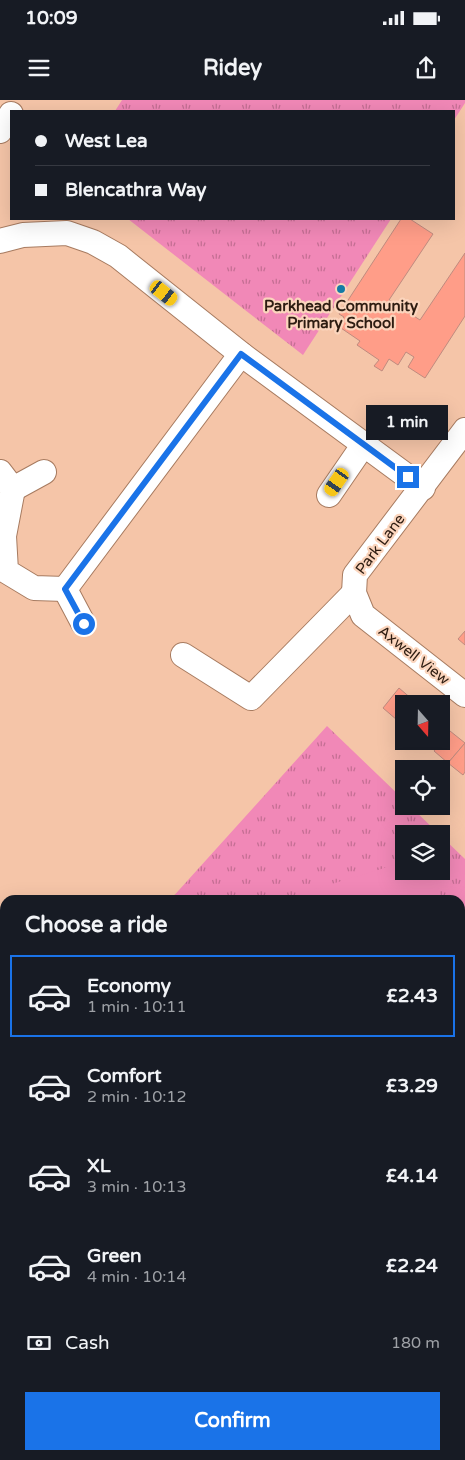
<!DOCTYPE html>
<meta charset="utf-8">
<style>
:root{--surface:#171b24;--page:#242831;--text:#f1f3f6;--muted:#9ea1a6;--line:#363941;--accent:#1a73e8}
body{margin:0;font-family:"Varela Round",sans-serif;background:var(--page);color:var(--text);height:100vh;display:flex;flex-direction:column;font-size:19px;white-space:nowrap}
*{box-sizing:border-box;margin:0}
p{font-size:16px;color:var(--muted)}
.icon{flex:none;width:28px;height:28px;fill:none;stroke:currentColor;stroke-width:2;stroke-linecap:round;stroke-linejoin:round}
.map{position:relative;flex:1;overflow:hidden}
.sheet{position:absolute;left:0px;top:795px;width:465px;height:565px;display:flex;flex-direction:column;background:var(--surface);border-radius:15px 15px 0 0;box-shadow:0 5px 20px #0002}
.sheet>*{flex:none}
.guide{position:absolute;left:10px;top:10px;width:445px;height:110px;border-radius:0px;box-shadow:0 5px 20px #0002;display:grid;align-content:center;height:110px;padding:0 25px;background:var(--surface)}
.needle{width:32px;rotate:160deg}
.buttons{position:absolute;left:395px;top:595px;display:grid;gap:10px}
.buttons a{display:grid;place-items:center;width:55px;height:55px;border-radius:0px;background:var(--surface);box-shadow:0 5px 20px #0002;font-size:25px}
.end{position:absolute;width:22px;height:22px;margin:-11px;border:6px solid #1a73e8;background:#fff;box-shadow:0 0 0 2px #fff}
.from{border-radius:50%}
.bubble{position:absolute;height:35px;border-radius:0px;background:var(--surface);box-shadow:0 5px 20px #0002;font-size:16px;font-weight:800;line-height:35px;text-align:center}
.car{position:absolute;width:15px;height:30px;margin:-15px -8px;border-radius:6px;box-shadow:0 0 4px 1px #0007;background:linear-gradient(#f5c518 24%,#345 0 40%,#f5c518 0 76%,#345 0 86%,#f5c518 0)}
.guide b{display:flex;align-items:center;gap:18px;height:48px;font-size:19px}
.guide b+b{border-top:1px solid var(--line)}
.guide i{width:12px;height:12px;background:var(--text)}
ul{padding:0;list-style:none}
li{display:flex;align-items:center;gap:15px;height:82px;margin:0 10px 8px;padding:0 15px;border:2px solid transparent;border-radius:0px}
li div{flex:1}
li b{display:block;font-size:19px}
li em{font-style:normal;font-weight:800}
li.selected{border-color:var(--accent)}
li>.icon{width:45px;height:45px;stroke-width:1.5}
h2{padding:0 25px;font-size:22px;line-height:60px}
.pay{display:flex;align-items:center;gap:12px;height:55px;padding:0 25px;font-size:19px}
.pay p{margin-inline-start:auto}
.action{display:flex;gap:10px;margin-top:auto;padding:10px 25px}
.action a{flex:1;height:58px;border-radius:0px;background:var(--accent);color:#fff;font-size:20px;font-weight:800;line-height:58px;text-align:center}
.status{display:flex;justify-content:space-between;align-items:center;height:35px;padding:0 25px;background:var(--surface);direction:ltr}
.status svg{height:14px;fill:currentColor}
header{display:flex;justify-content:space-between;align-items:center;height:65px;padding:0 25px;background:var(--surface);font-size:22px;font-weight:800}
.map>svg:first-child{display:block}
.grass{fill:url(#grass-tufts)}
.pitch{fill:#f188b7}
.building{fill:#ff9d88;stroke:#bf8b7f}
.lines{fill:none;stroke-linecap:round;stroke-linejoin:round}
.minor-casing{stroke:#a77b60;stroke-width:26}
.minor{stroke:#fff;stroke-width:24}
.route{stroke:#1a73e8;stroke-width:6}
.poi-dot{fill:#147ba6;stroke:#fbd5bd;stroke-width:2}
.labels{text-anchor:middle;stroke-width:4.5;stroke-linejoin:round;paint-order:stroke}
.poi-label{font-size:15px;font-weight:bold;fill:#2d1c11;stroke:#fbd5bd}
.street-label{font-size:15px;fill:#2d1c11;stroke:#fbd5bd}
</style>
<div class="status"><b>10:09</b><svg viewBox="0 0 49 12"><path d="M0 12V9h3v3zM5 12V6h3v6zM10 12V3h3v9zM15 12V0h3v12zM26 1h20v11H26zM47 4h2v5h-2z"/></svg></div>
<header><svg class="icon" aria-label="menu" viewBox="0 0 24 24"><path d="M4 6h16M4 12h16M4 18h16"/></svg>Ridey<svg class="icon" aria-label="share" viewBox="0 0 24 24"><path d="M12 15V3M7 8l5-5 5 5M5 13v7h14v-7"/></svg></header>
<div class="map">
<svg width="465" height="1360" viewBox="0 0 465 1360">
<defs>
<pattern id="grass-tufts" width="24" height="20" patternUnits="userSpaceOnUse" patternTransform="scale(1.25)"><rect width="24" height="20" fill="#f188b7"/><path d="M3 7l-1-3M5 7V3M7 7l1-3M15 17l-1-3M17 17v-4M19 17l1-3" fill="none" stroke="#c46e93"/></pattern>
</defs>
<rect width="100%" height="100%" fill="#f5c5a8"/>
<!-- grass -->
<g class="grass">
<polygon points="122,0 465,0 465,3 454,20 454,11 115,11"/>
<polygon points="128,119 391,119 303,255"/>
<polygon points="327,626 404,700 404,706 410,706 439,734 404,734 404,771 441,771 441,736 465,759 465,1360 39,1360 37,1355 460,1355 460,800 170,800"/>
<polygon points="5,982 5,1280 0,1268 0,988"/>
</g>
<!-- pitch -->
<g class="pitch">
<polygon points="404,762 404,771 433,771 442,800 279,800"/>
<polygon points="460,859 465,875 465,947 460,949"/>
<polygon points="465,970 465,1174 460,1176 460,971"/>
<polygon points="5,1036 5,1162 0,1153 0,1039"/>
<polygon points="465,1282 465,1360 402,1360 400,1355 460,1355 460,1284"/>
<polygon points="190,1355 295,1355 297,1360 178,1360"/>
</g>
<!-- building -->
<g class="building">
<polygon points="401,119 410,119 433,134 389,200 420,220 465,153 465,216 425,278 408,267 414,257 406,252 398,265 389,259 382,271 374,266 379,260 357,245 360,241 338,226 344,217 339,214"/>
<polygon points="465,531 465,545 458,539"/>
<polygon points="399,588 413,600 411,604 404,604 404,612 397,620 383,608"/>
<polygon points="404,612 404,626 397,620"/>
<polygon points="450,631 465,643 448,663 434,651"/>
<polygon points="465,643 465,672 463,675 448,663"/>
</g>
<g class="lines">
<!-- minor casing -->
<g class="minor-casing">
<g id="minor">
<polyline points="0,31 11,14"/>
<polyline points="0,141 23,135 67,133 93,142 118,156 241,254 423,388"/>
<polyline points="465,330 355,475 354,493 363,515 465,595"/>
<polyline points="0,372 13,389 44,372"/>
<polyline points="13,389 4,436 6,471 34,488 65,489"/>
<polyline points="329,395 364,344"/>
<polyline points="83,523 65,489 241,254"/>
<polyline points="183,555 251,598 354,493"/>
<polyline points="0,959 5,953"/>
</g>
</g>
<!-- minor -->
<use href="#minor" class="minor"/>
</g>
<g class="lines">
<!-- route -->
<polyline class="route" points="84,524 65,489 241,254 408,377"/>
</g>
<!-- markers -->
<circle class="poi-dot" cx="341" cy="189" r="5"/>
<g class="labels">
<!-- poi labels -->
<g class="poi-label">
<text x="341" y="211">Parkhead Community<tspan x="341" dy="17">Primary School</tspan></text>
</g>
<!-- street labels -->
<g class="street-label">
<text transform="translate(380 444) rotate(-53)" y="5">Park Lane</text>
<text transform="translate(414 555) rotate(38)" y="5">Axwell View</text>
</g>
</g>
</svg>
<div class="buttons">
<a><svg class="needle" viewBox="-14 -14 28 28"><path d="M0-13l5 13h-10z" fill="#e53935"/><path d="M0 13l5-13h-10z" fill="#9ea1a6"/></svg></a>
<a><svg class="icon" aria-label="locate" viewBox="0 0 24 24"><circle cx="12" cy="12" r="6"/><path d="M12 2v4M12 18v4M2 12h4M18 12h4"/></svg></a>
<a><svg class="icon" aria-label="layers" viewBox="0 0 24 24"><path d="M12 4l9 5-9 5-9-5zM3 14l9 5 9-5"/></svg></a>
</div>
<i class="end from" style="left:84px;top:524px"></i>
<i class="end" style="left:408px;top:377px"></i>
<div class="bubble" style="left:366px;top:305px;width:82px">1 min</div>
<i class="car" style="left:164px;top:193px;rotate:128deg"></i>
<i class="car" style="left:337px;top:382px;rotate:215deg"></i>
<div class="guide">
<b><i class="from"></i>West Lea</b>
<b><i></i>Blencathra Way</b>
</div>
<section class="sheet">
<h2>Choose a ride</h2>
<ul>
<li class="selected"><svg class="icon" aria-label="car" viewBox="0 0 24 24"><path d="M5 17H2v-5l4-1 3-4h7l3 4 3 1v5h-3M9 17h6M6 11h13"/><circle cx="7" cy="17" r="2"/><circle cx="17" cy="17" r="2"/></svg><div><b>Economy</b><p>1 min · 10:11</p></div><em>£2.43</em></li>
<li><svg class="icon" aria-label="car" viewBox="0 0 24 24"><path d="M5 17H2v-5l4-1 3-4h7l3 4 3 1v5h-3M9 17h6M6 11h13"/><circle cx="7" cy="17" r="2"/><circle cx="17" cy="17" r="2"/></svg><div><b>Comfort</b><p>2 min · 10:12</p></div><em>£3.29</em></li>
<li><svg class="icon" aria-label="car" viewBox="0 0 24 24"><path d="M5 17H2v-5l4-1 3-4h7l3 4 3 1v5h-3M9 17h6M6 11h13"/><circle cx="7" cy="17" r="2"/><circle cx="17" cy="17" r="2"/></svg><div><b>XL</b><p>3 min · 10:13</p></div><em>£4.14</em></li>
<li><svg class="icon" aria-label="car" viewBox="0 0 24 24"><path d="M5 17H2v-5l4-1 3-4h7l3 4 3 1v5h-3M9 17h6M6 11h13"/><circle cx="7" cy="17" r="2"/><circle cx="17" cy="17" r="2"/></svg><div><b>Green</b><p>4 min · 10:14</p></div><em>£2.24</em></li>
</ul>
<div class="pay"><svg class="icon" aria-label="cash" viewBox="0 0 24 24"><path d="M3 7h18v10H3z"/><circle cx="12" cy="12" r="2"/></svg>Cash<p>180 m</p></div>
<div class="action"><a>Confirm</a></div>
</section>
</div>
